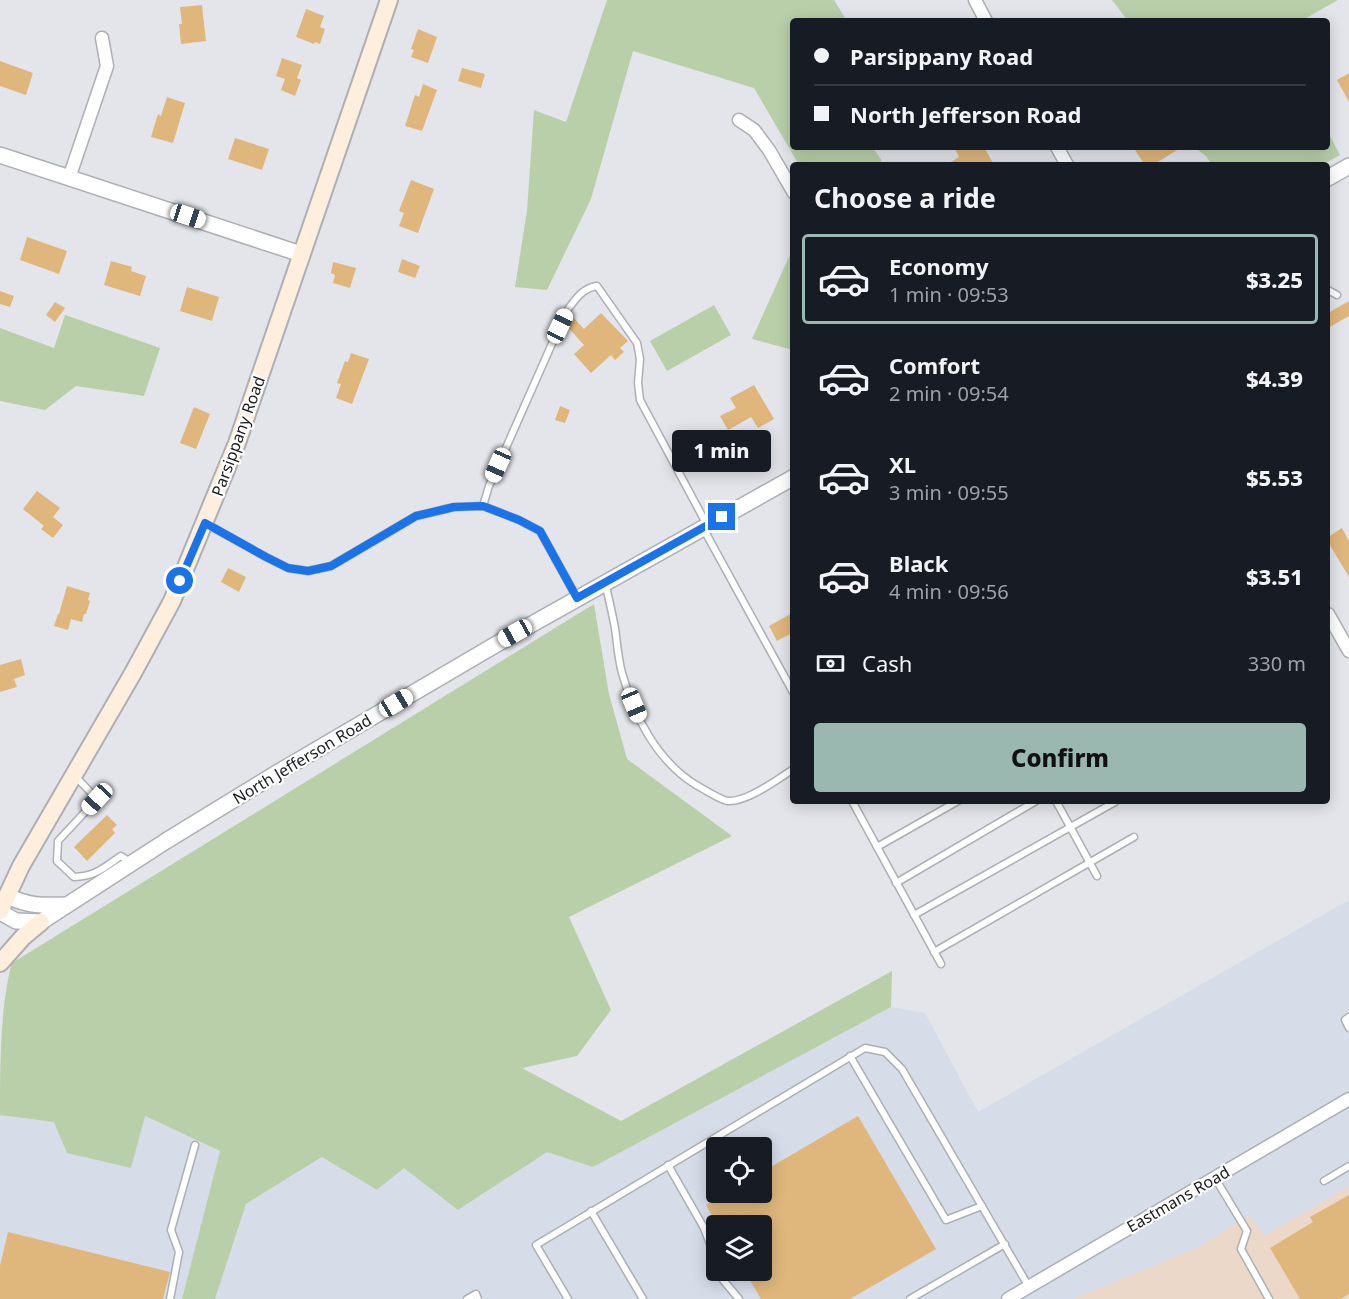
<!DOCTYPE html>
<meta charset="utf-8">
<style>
:root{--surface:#171b24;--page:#242831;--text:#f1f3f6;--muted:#9ea1a6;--line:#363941;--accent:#9ab7b0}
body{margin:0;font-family:"Noto Sans",sans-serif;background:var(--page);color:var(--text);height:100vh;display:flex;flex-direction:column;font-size:22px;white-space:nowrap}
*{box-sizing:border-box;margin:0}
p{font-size:20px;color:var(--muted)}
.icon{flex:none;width:33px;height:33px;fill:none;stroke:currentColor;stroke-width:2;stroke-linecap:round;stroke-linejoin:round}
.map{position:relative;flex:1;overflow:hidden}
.panel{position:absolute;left:790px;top:162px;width:540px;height:642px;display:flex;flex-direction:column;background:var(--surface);border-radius:6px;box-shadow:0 3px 15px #0003}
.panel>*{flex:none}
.top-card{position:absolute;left:790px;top:18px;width:540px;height:132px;border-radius:6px;box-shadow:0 3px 15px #0003;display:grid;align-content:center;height:132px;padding:0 24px;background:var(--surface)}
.fabs{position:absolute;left:706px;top:1137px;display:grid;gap:12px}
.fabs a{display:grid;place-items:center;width:66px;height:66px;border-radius:6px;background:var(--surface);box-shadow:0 3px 15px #0003;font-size:30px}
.end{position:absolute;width:27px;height:27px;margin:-14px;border:8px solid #1a73e8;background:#fff;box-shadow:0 0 0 3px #fff}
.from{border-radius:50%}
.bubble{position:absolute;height:42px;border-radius:6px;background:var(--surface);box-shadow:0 3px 15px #0003;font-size:20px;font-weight:800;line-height:42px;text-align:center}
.car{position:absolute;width:18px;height:36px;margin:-18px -9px;border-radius:8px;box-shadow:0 0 4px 2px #0007;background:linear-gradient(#fff 24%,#345 0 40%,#fff 0 76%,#345 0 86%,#fff 0)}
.top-card b{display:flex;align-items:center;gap:21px;height:57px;font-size:22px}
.top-card b+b{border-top:2px solid var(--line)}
.top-card i{width:15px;height:15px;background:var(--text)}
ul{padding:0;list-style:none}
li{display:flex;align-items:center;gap:18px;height:90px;margin:0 12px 9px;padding:0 12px;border:3px solid transparent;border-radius:6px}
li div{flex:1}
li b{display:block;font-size:22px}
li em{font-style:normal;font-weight:800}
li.active{border-color:var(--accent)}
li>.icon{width:54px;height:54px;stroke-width:1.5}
h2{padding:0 24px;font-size:27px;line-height:72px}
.pay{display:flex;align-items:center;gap:15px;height:66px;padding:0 24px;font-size:22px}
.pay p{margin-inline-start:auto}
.cta{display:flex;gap:12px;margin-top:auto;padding:12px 24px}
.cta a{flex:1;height:69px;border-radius:6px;background:var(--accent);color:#111;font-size:24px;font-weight:800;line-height:69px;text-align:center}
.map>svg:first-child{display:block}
.built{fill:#d6dce8;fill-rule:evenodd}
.industrial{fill:#ebd8c8}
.green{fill:#b9cfaa}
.building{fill:#dfb77d}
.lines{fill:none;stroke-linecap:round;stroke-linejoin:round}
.service-casing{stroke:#adafb4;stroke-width:9}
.minor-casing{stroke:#adafb4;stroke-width:15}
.tertiary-casing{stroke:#adafb4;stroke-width:18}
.secondary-casing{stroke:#adafb4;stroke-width:20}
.service{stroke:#fff;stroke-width:6}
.minor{stroke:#fff;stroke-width:12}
.tertiary{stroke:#fff;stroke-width:15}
.secondary{stroke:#feeedd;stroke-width:16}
.route{stroke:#1a73e8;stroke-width:8}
.labels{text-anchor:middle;stroke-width:4.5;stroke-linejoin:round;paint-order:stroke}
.street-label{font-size:16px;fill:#1b1c1e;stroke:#fff}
</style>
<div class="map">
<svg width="1349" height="1299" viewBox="0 0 1349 1299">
<rect width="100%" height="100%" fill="#e3e5ea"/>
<!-- built -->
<g class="built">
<path d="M1349,900V1299H215L246,1204L323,1157L377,1190L404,1167L458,1210L547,1152L593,1167L891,1007L925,1013L978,1112ZM717,1148H762V1192H717ZM717,1226H762V1270H717Z"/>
<polygon points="0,1115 54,1122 131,1168 144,1116 220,1151 182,1299 0,1299"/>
</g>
<!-- industrial -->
<polygon class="industrial" points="1349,1186 1349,1299 1073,1299 1197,1248 1249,1216 1264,1236"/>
<!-- green -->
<g class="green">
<polygon points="607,0 834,0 847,21 794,21 794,147 872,147 881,159 882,165 799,165 754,88 633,51 591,199 547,290 515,287 527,211 534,110 566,122"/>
<polygon points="1112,0 1338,0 1301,21 1128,21"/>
<polygon points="1328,132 1340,155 1322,165 1212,165 1206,156 1194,147 1328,147"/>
<polygon points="793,248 793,350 752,339"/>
<polygon points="714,305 731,335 667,371 650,341"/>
<polygon points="65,315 160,348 144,396 76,386 45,410 0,401 0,328 54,348"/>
<path d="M594,604L609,694L627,759L732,836L569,917L611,1010L577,1056L522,1068L621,1121L892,971L891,1007L593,1167L547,1152L458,1210L404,1168L377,1190L322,1157L246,1204L215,1299H182L220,1151L145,1116L131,1168L67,1153L54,1122L0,1115C0,1069 0,1005 12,963Z"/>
</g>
<!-- building -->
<g class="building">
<polygon points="202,5 206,41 181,44 179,24 182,24 180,7"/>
<polygon points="306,9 324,16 320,27 325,29 320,44 315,42 314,44 296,37"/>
<polygon points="418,29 437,37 428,63 411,57 414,50 411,49"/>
<polygon points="282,58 302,65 297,78 301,80 295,96 281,90 285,79 276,76"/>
<polygon points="0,61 33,73 26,95 0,86"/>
<polygon points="462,68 485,74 481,88 458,81"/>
<polygon points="1349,73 1349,102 1337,80"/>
<polygon points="423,84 437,90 422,131 405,126 415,95 419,97"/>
<polygon points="167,97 185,103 173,143 151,137 158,114 161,116"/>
<polygon points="235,138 269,149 262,170 228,159"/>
<polygon points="954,147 984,147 994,165 946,165 959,157"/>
<polygon points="1133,147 1182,147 1153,165 1145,165"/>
<polygon points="411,180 434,189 418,233 399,226 404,213 399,211"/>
<polygon points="27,237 67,251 59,274 20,260"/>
<polygon points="402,259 420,266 415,278 398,272"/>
<polygon points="111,261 132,267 131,271 146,276 140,296 104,285"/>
<polygon points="333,262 356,268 350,288 333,283 335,275 331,273"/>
<polygon points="187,287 219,297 212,321 180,311"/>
<polygon points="0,291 14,296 10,307 0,304"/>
<polygon points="1349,301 1349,316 1328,328 1328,313"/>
<polygon points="55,302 65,308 55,322 46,315"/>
<polygon points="601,313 628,341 620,348 624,352 615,360 611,355 591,373 574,354 584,345 566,325 568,321 573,317 584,329"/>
<polygon points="351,353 369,359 352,404 336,398 341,384 337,383 345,361 348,362"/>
<polygon points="754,385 774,419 758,428 751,417 728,430 720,416 736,408 730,398"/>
<polygon points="560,406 570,410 565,423 555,420"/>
<polygon points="194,407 210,414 196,449 180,443"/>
<polygon points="37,491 60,508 53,517 63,525 53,538 41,529 44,526 23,509"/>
<polygon points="1342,528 1349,541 1349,577 1328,542 1328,537"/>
<polygon points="228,568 246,577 239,592 221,582"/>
<polygon points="67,586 90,593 88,600 90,601 86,614 84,614 82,622 71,619 68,630 54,626 58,614 59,614"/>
<polygon points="794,612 794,632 777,641 769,626"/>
<polygon points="21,659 25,675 14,679 17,687 0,692 0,665"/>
<polygon points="107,815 117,825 112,829 115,833 87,861 74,847"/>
<polygon points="858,1116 936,1249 850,1299 761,1299 744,1270 762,1270 762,1226 718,1226 706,1205 727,1192 762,1192 762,1172"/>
<polygon points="1349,1195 1349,1294 1341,1299 1300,1299 1270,1248 1313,1222 1310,1217"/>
<polygon points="8,1232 170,1272 163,1299 0,1299 0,1266"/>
</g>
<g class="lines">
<!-- service casing -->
<g class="service-casing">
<g id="service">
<polyline points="1328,290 1337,295"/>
<path d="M483,506L489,486L566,312C574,301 582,288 597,286L637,343L640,359L638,383L640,400L707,525"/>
<polyline points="205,523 266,557 288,568 308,571 331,566 416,516 454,507 483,506 519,520 540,531 577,598"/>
<polyline points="703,528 794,694"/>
<path d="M605,583C609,598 612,613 615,628C617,643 618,658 622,673C634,716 657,761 696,785C704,789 720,800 728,801C748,802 777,779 794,769"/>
<path d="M75,776L97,799L58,841L57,861L74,877C96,876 103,868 121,856L130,862"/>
<polyline points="852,801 941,964"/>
<polyline points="1056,801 1097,876"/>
<polyline points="877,847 958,801"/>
<polyline points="896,883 1036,801"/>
<polyline points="914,915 1115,802"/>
<polyline points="934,952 1134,837"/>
<polyline points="1349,1017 1345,1020 1349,1028"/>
<polyline points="850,1056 946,1220 982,1206"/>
<polyline points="668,1165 704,1228 717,1263"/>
<polyline points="1215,1178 1247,1231 1241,1249 1269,1299"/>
<polyline points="1324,1181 1349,1166"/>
<polyline points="591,1211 643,1299"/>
<polyline points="720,1270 723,1280 739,1299"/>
<polyline points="170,1299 179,1252 171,1230 195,1145"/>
<polyline points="467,1299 476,1294 478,1299"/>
<polyline points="568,1299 536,1245 865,1048 885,1052 902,1069 1029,1287"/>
<polyline points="910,1299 1005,1244"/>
</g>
</g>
<!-- minor casing -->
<g class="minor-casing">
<g id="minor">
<polyline points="975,0 986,21"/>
<polyline points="739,120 754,130 769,150 794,193"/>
<polyline points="1057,147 1067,165"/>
<polyline points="69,178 107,66 102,38"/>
<polyline points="1328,614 1349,651"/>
<polyline points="1008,1299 1349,1099"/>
</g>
</g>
<!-- tertiary casing -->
<g class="tertiary-casing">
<g id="tertiary">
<polyline points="0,155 301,254"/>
<polyline points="1328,178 1349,166"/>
<path d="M7,896C29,906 42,906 66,905"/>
<polyline points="0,912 16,921 41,922 166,841 277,773 495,645 794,477"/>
</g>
</g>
<!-- secondary casing -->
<g class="secondary-casing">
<g id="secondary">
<polyline points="0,911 21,866 133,673 172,601 237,443 389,0"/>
<polyline points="0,963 23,937 41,922"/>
</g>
</g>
<!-- service -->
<use href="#service" class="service"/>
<!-- minor -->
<use href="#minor" class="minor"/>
<!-- tertiary -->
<use href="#tertiary" class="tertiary"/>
<!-- secondary -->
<use href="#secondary" class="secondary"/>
</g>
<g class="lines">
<!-- route -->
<polyline class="route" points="180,581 205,523 266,557 288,568 308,571 331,566 416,516 454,507 483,506 519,520 540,531 577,598 722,517"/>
</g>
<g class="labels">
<!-- street labels -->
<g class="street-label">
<text transform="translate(238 436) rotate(-70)" y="6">Parsippany Road</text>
<text transform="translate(302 759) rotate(-31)" y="6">North Jefferson Road</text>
<text transform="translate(1178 1199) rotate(-30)" y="6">Eastmans Road</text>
</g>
</g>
</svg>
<div class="fabs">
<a><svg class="icon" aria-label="locate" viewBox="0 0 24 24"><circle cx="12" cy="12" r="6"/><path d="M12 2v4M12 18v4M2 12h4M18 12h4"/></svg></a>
<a><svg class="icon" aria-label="layers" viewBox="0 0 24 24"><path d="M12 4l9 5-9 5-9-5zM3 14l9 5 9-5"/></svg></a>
</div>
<i class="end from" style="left:180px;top:581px"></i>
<i class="end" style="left:722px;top:517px"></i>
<div class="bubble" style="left:672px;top:430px;width:99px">1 min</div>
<i class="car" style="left:188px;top:216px;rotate:108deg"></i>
<i class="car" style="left:560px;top:326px;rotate:25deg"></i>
<i class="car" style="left:498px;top:465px;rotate:204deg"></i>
<i class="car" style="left:515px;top:633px;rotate:241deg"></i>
<i class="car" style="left:396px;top:703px;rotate:59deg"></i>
<i class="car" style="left:634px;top:705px;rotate:157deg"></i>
<i class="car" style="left:97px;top:799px;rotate:223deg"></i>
<div class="top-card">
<b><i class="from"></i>Parsippany Road</b>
<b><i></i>North Jefferson Road</b>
</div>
<section class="panel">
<h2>Choose a ride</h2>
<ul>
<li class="active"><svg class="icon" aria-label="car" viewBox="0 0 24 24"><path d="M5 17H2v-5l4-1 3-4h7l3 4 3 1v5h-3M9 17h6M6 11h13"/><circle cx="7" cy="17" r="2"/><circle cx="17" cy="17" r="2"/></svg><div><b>Economy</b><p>1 min · 09:53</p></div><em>$3.25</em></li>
<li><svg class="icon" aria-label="car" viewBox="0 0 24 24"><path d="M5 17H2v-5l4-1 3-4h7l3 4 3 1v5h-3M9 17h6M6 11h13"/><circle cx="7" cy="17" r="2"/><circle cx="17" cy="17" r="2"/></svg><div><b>Comfort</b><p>2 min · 09:54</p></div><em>$4.39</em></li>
<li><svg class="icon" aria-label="car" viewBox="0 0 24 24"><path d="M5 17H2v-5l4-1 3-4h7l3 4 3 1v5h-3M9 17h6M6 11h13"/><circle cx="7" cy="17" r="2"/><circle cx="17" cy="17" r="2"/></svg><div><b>XL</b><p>3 min · 09:55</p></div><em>$5.53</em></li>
<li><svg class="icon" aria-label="car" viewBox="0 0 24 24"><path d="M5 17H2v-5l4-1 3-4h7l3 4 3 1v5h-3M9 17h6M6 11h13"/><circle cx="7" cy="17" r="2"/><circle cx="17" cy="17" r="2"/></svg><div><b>Black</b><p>4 min · 09:56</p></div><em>$3.51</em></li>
</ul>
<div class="pay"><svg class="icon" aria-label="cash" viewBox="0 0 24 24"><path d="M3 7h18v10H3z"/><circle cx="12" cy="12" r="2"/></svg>Cash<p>330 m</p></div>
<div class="cta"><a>Confirm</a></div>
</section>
</div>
